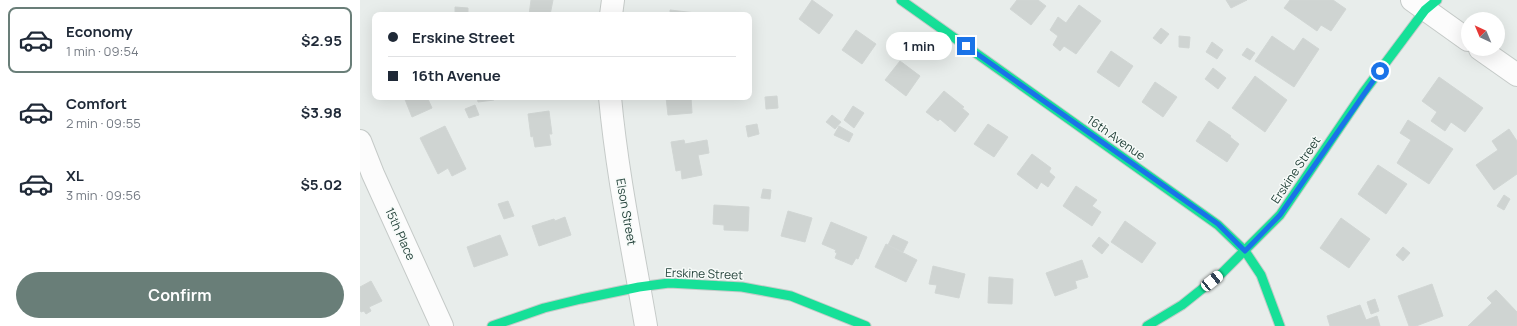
<!DOCTYPE html>
<meta charset="utf-8">
<style>
:root{--surface:#fff;--page:#f2f2f3;--text:#1f2937;--muted:#747a83;--line:#e0e1e3;--accent:#697e78}
body{margin:0;font-family:Manrope,sans-serif;background:var(--page);color:var(--text);height:100vh;display:flex;flex-direction:column;font-size:15px;white-space:nowrap}
*{box-sizing:border-box;margin:0}
p{font-size:13px;color:var(--muted)}
.icon{flex:none;width:22px;height:22px;fill:none;stroke:currentColor;stroke-width:2;stroke-linecap:round;stroke-linejoin:round}
.map{position:relative;flex:1;overflow:hidden}
.side{display:flex;flex-direction:column;background:var(--surface);width:360px}
.side>*{flex:none}
.banner{position:absolute;left:12px;top:12px;width:380px;height:88px;border-radius:8px;box-shadow:0 4px 16px #0002;display:grid;align-content:center;height:88px;padding:0 16px;background:var(--surface)}
.needle{width:26px;rotate:316deg}
.fabs{position:absolute;left:1101px;top:12px;display:grid;gap:8px}
.fabs a{display:grid;place-items:center;width:44px;height:44px;border-radius:50%;background:var(--surface);box-shadow:0 4px 16px #0002;font-size:20px}
.end{position:absolute;width:18px;height:18px;margin:-9px;border:5px solid #1a73e8;background:#fff;box-shadow:0 0 0 2px #fff}
.from{border-radius:50%}
.bubble{position:absolute;height:28px;border-radius:14px;background:var(--surface);box-shadow:0 4px 16px #0002;font-size:13px;font-weight:700;line-height:28px;text-align:center}
.car{position:absolute;width:12px;height:24px;margin:-12px -6px;border-radius:5px;box-shadow:0 0 3px 1px #0007;background:linear-gradient(#fff 24%,#345 0 40%,#fff 0 76%,#345 0 86%,#fff 0)}
.banner b{display:flex;align-items:center;gap:14px;height:38px;font-size:15px}
.banner b+b{border-top:1px solid var(--line)}
.banner i{width:10px;height:10px;background:var(--text)}
ul{padding:7px 0 0;list-style:none}
li{display:flex;align-items:center;gap:12px;height:66px;margin:0 8px 6px;padding:0 8px;border:2px solid transparent;border-radius:8px}
li div{flex:1}
li b{display:block;font-size:15px}
li em{font-style:normal;font-weight:700}
li.selected{border-color:var(--accent)}
li>.icon{width:36px;height:36px;stroke-width:1.5}
.cta{display:flex;gap:8px;margin-top:auto;padding:8px 16px}
.cta a{flex:1;height:46px;border-radius:24px;background:var(--accent);color:#fff;font-size:16px;font-weight:700;line-height:46px;text-align:center}
main{display:flex;flex:1;min-height:0}
.map>svg:first-child{display:block}
.building{fill:#cfd4d2;stroke:#d1d6d4}
.lines{fill:none;stroke-linecap:round;stroke-linejoin:round}
.street-casing{stroke:#c5cac8;stroke-width:24}
.fast-casing{stroke:#c3cbc8;stroke-width:11}
.street{stroke:#fcfcfc;stroke-width:22}
.fast{stroke:#16e098;stroke-width:9}
.route{stroke:#1a73e8;stroke-width:5}
.labels{text-anchor:middle;stroke-width:3;stroke-linejoin:round;paint-order:stroke}
.street-label{font-size:12px;fill:#24423a;stroke:#f7fbf9}
</style>
<main>
<section class="side">
<ul>
<li class="selected"><svg class="icon" aria-label="car" viewBox="0 0 24 24"><path d="M5 17H2v-5l4-1 3-4h7l3 4 3 1v5h-3M9 17h6M6 11h13"/><circle cx="7" cy="17" r="2"/><circle cx="17" cy="17" r="2"/></svg><div><b>Economy</b><p>1 min · 09:54</p></div><em>$2.95</em></li>
<li><svg class="icon" aria-label="car" viewBox="0 0 24 24"><path d="M5 17H2v-5l4-1 3-4h7l3 4 3 1v5h-3M9 17h6M6 11h13"/><circle cx="7" cy="17" r="2"/><circle cx="17" cy="17" r="2"/></svg><div><b>Comfort</b><p>2 min · 09:55</p></div><em>$3.98</em></li>
<li><svg class="icon" aria-label="car" viewBox="0 0 24 24"><path d="M5 17H2v-5l4-1 3-4h7l3 4 3 1v5h-3M9 17h6M6 11h13"/><circle cx="7" cy="17" r="2"/><circle cx="17" cy="17" r="2"/></svg><div><b>XL</b><p>3 min · 09:56</p></div><em>$5.02</em></li>
</ul>
<div class="cta"><a>Confirm</a></div>
</section>
<div class="map">
<svg width="1157" height="326" viewBox="0 0 1157 326">
<rect width="100%" height="100%" fill="#e8edeb"/>
<!-- building -->
<g class="building">
<polygon points="171,0 193,0 190,15 169,15"/>
<polygon points="452,0 473,15 459,34 439,19"/>
<polygon points="657,0 678,0 686,6 671,25 650,9"/>
<polygon points="866,0 887,0 871,8"/>
<polygon points="930,0 973,0 986,9 971,31 961,25 957,31 924,8"/>
<polygon points="719,5 741,21 716,54 704,46 700,51 693,45 698,36 690,30 698,17 706,23"/>
<polygon points="95,7 108,8 108,15 95,15"/>
<polygon points="310,10 336,13 336,15 310,15"/>
<polygon points="801,28 809,34 801,44 793,38"/>
<polygon points="496,30 516,44 502,64 482,50"/>
<polygon points="819,36 830,37 829,48 819,47"/>
<polygon points="912,36 934,51 943,38 959,49 934,87 895,61"/>
<polygon points="852,42 863,50 857,59 846,52"/>
<polygon points="887,48 895,53 890,60 882,55"/>
<polygon points="751,51 773,66 759,87 737,72"/>
<polygon points="540,61 560,76 546,96 525,80"/>
<polygon points="853,68 866,78 858,89 845,79"/>
<polygon points="895,76 927,100 905,132 872,108"/>
<polygon points="1079,77 1123,108 1105,132 1091,122 1085,131 1071,121 1077,112 1062,101"/>
<polygon points="795,82 817,97 803,117 782,102"/>
<polygon points="584,91 604,107 602,108 609,114 595,132 580,119 578,121 566,112"/>
<polygon points="417,96 418,108 406,109 405,97"/>
<polygon points="44,97 67,97 72,108 52,117"/>
<polygon points="117,97 134,97 134,100 118,102"/>
<polygon points="306,97 331,97 332,113 308,115"/>
<polygon points="115,105 119,115 109,118 105,109"/>
<polygon points="493,106 504,113 494,128 484,120"/>
<polygon points="189,111 192,134 189,134 191,145 175,147 173,136 171,137 168,114"/>
<polygon points="472,115 481,122 475,129 466,122"/>
<polygon points="1048,120 1093,149 1069,184 1037,163 1051,140 1040,133"/>
<polygon points="849,121 871,136 870,137 879,144 867,162 836,141"/>
<polygon points="397,124 399,134 388,137 386,126"/>
<polygon points="628,124 648,137 634,157 614,144"/>
<polygon points="85,126 106,169 92,176 88,168 78,174 60,138"/>
<polygon points="479,126 493,134 489,142 474,135"/>
<polygon points="1149,129 1157,141 1157,174 1134,190 1116,165 1138,150 1132,141"/>
<polygon points="324,140 325,144 347,140 349,153 338,155 342,175 322,179 321,170 316,171 311,142"/>
<polygon points="672,154 691,168 689,172 695,177 688,187 681,182 677,189 657,174"/>
<polygon points="1018,165 1047,184 1026,214 998,194"/>
<polygon points="716,186 737,200 732,206 741,212 732,226 703,206"/>
<polygon points="403,189 411,190 410,199 401,198"/>
<polygon points="1144,195 1150,199 1144,210 1137,206"/>
<polygon points="148,201 154,216 144,219 138,204"/>
<polygon points="354,205 389,207 388,231 364,230 364,225 353,224"/>
<polygon points="428,211 452,218 445,242 421,236"/>
<polygon points="205,217 211,235 179,246 172,226 194,219 195,221"/>
<polygon points="981,218 1010,239 989,268 960,248"/>
<polygon points="765,221 796,243 782,263 751,242"/>
<polygon points="471,222 507,237 498,259 496,258 492,265 475,258 477,253 475,252 476,250 462,244"/>
<polygon points="140,235 148,255 114,267 107,247"/>
<polygon points="533,235 548,242 543,252 528,245"/>
<polygon points="739,237 749,245 742,254 732,246"/>
<polygon points="526,244 557,260 546,282 515,267"/>
<polygon points="1043,247 1050,253 1043,261 1036,255"/>
<polygon points="722,260 728,277 715,281 717,288 695,296 686,273"/>
<polygon points="573,266 605,274 599,298 575,293 577,285 569,284"/>
<polygon points="629,277 653,279 652,304 628,303"/>
<polygon points="11,281 22,301 9,307 11,311 6,314 4,311 1,312 0,310 0,287"/>
<polygon points="1072,284 1083,316 1056,326 1049,326 1038,296"/>
<polygon points="1136,290 1157,312 1157,326 1108,326 1132,303 1127,298"/>
<polygon points="1015,299 1019,311 1011,314 1007,302"/>
<polygon points="1000,305 1006,320 1017,316 1020,326 970,326 967,316"/>
</g>
<g class="lines">
<!-- street casing -->
<g class="street-casing">
<g id="street">
<polyline points="1052,0 1108,40"/>
<polyline points="251,15 253,0"/>
<polyline points="1120,49 1157,75"/>
<path d="M250,97C257,174 273,250 286,326"/>
<polyline points="0,141 13,174 82,326"/>
</g>
</g>
<!-- fast casing -->
<g class="fast-casing">
<g id="fast">
<polyline points="541,0 858,225 885,251 901,275 920,326"/>
<polyline points="132,326 184,308 221,299 279,287 309,283 382,287 431,296 506,326"/>
<polyline points="787,326 822,305 862,273 920,215 1003,93 1065,10 1077,0"/>
</g>
</g>
<!-- street -->
<use href="#street" class="street"/>
<!-- fast -->
<use href="#fast" class="fast"/>
</g>
<g class="lines">
<!-- route -->
<polyline class="route" points="606,46 858,224 885,251 920,215 1020,71"/>
</g>
<g class="labels">
<!-- street labels -->
<g class="street-label">
<text transform="translate(756 138) rotate(35)" y="4">16th Avenue</text>
<text transform="translate(936 170) rotate(-56)" y="4">Erskine Street</text>
<text transform="translate(266 212) rotate(80)" y="4">Elson Street</text>
<text transform="translate(40 234) rotate(66)" y="4">15th Place</text>
<text transform="translate(344 274) rotate(2)" y="4">Erskine Street</text>
</g>
</g>
</svg>
<div class="fabs">
<a><svg class="needle" viewBox="-14 -14 28 28"><path d="M0-13l5 13h-10z" fill="#e53935"/><path d="M0 13l5-13h-10z" fill="#747a83"/></svg></a>
</div>
<i class="end from" style="left:1020px;top:71px"></i>
<i class="end" style="left:606px;top:46px"></i>
<div class="bubble" style="left:526px;top:32px;width:66px">1 min</div>
<i class="car" style="left:852px;top:281px;rotate:51deg"></i>
<div class="banner">
<b><i class="from"></i>Erskine Street</b>
<b><i></i>16th Avenue</b>
</div>
</div>
</main>
